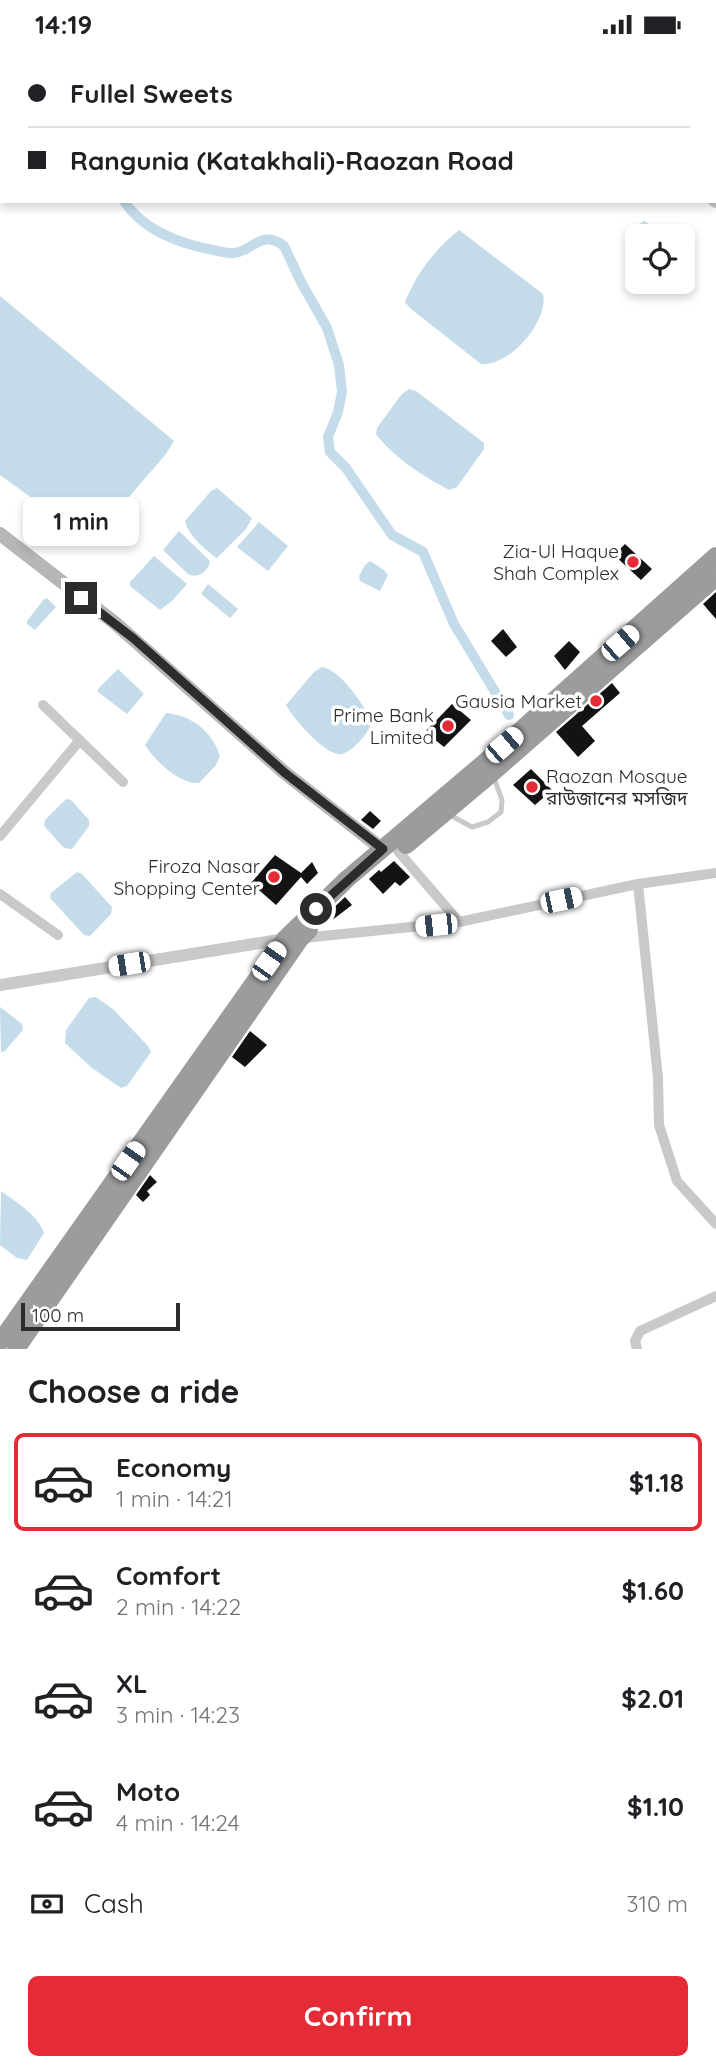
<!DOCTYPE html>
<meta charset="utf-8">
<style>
:root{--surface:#fff;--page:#f6f6f6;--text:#202124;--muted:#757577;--line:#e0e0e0;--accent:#e52b36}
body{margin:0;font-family:Quicksand,"Noto Sans Bengali",sans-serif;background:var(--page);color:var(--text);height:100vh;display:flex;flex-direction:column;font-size:26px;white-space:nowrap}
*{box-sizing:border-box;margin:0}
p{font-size:23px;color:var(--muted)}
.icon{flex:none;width:38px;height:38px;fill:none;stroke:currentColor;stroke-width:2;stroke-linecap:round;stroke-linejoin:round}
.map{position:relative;height:1300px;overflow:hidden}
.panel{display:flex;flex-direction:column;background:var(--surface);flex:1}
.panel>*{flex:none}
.banner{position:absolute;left:0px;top:0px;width:718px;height:154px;box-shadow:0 4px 10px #0003;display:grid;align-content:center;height:154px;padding:0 28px;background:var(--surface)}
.buttons{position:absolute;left:625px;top:175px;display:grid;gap:14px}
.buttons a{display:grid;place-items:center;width:70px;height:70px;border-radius:10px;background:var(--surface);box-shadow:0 4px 10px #0003;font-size:35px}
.scale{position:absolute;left:21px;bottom:18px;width:159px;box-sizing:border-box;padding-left:7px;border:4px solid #2c2c2c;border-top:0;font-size:19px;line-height:24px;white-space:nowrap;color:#2c2c2c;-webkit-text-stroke:5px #fff;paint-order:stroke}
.end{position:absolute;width:32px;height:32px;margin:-16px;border:9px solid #2c2c2c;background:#fff;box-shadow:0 0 0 4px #fff}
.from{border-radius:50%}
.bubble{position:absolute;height:49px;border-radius:10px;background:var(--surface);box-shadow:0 4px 10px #0003;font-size:23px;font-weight:700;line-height:49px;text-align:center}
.car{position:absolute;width:21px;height:42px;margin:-21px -10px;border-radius:9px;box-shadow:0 0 5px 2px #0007;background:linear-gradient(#fff 24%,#345 0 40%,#fff 0 76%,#345 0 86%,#fff 0)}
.banner b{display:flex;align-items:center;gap:24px;height:66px;font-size:26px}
.banner b+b{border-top:2px solid var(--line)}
.banner i{width:18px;height:18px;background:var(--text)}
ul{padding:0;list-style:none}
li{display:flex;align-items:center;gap:21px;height:98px;margin:0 14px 10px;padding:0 14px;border:4px solid transparent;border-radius:10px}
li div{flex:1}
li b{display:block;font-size:26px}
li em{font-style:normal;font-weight:700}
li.on{border-color:var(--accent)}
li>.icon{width:63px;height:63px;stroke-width:1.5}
h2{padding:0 28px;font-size:32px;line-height:84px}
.pay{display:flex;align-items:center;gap:18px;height:77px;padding:0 28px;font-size:26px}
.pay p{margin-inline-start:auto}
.cta{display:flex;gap:14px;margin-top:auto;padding:14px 28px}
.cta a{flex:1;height:80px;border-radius:10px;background:var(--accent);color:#fff;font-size:28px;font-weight:700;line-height:80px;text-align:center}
.status{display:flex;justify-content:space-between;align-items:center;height:49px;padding:0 35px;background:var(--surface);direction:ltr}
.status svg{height:19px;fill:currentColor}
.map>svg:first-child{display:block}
.water{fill:#c4dbea}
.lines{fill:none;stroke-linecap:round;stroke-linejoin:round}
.canal{stroke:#c4dbea;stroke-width:10}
.building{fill:#131313}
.service{stroke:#c9c9c9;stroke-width:5}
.minor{stroke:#c9c9c9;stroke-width:10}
.tertiary{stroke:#c9c9c9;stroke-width:12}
.secondary{stroke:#b6b6b6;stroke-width:14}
.trunk{stroke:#9c9c9c;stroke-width:18}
.route{stroke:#2c2c2c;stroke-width:9}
.poi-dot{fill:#e52b36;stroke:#fff;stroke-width:2.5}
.labels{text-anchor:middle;stroke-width:7;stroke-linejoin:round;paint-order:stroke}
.poi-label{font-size:19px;fill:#2c2c2c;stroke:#fff;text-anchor:end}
</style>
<div class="status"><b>14:19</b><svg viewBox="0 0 49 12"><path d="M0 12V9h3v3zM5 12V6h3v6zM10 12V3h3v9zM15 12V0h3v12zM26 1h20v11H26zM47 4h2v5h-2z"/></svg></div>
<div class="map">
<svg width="716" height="1300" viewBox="0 0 716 1300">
<rect width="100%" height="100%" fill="#fff"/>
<!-- water -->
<g class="water">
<polygon points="645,172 661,187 637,187 637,202 626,189 639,175"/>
<path d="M459,181L543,245C549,272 509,318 481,315L411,260L405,253C416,225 435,200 459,181Z"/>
<polygon points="0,247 174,392 166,405 91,492 0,426"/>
<path d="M409,340L416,342L484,394V400L457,438L449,441C423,427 394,409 376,385L377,379L401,346Z"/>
<path d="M217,439L252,469L246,480L217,509C205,501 188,486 185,472L211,442Z"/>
<polygon points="259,473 288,497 268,522 237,498"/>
<path d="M179,482L210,512C208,523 198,530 188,525L163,501Z"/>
<polygon points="154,507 187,535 172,552 160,561 130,537 130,533"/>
<polygon points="370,512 384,521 388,526 380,542 360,532 359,527 365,516"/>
<polygon points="208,535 238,560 230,569 201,545"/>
<polygon points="47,549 56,558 35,581 27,575 27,572 44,550"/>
<path d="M322,618C342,622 359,652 371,668C372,678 366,685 360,692C355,697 349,703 342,705C326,708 293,669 286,656L314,623Z"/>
<polygon points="118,620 144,645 127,665 98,643 98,640"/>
<path d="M166,664C191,666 212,682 220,707L216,716L199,734C180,736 154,711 145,696Z"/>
<polygon points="66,750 71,751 89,771 89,777 72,800 64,799 44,777 45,771"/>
<polygon points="77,823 82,825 112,858 111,865 90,887 84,886 50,849 51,844"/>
<polygon points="96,948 114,961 148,997 151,1003 127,1037 121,1039 92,1019 65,994 66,981 89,949"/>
<polygon points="0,958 22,975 23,981 5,1002 1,1003"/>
<path d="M1,1142C16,1153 38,1166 44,1184L27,1211L17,1209L0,1196Z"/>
</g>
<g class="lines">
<!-- canal -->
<g class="canal">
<polyline points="50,0 52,2"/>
<path d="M124,152C144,183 184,196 218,202C223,203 230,205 234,204C253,202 261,180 284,197L301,233L327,279L339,316L342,343L338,363L328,388L330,403L346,419L392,486L423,503L454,575L509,666"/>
</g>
</g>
<!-- building -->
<g class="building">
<polygon points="625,495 652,520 641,531 614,506"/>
<polygon points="716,543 716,570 703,555"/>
<polygon points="503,580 517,598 506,608 491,592"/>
<polygon points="569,592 580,603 565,621 554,607"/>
<polygon points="612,634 620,644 582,677 595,692 578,708 556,683"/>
<polygon points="452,655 471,671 444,698 425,683"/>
<polygon points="531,720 552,741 535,756 513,736"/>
<polygon points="370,762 381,772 373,780 361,771"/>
<polygon points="275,806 301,824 312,813 318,824 307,835 301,828 276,856 251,834"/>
<polygon points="394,812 410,828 400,837 395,833 383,845 369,830 379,821 381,823"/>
<polygon points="345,848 352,856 331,872 326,866"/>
<polygon points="250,982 267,996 245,1018 232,1008"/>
<polygon points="150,1126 157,1133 147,1142 150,1146 143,1153 136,1146"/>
</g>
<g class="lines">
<!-- service -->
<polyline class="service" points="448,765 472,778 488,773 501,763 502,751 493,726"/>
<!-- minor -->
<g class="minor">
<polyline points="513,0 516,2"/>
<polyline points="595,2 596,0"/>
<polyline points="713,152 716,154"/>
<polyline points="43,656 123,733"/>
<polyline points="0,787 80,691"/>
<polyline points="398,802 459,873"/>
<polyline points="638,835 658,1029 659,1076 677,1132 716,1175"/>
<polyline points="0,845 58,886"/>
<polyline points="304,889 459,873 638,835 716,824"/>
<polyline points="637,1300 635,1292 640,1282 716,1247"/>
</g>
<!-- tertiary -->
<polyline class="tertiary" points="0,936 285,890"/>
<!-- secondary -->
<polyline class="secondary" points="0,485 115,574 285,724 382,800"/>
<!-- trunk -->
<g class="trunk">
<polyline points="406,796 492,724 716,528"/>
<polyline points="0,1293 285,890 347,830 485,713 716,507"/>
<polyline points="16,1300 300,890 309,881"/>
</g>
</g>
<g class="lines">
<!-- route -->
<polyline class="route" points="81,549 133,589 285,724 383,800 316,860"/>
</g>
<!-- markers -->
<g class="poi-dot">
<circle cx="633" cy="513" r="7"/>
<circle cx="596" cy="652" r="7"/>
<circle cx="448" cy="677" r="7"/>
<circle cx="532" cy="738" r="7"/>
<circle cx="274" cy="828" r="7"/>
</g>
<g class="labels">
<!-- poi labels -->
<g class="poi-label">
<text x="619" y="509">Zia-Ul Haque<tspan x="619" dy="22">Shah Complex</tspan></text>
<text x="582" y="659">Gausia Market</text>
<text x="434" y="673">Prime Bank<tspan x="434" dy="22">Limited</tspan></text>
<text x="546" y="734" text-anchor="start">Raozan Mosque<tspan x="546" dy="22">রাউজানের মসজিদ</tspan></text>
<text x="260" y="824">Firoza Nasar<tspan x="260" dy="22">Shopping Center</tspan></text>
</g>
</g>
</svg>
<div class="buttons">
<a><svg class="icon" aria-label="locate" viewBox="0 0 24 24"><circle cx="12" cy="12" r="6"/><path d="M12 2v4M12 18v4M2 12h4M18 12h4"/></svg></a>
</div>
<div class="scale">100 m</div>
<i class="end from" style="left:316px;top:860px"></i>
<i class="end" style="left:81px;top:549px"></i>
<div class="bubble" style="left:23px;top:448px;width:116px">1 min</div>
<i class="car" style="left:620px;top:594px;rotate:49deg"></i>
<i class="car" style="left:504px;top:696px;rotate:49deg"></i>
<i class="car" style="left:561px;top:851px;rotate:78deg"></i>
<i class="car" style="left:436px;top:876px;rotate:264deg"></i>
<i class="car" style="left:269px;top:912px;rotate:35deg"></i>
<i class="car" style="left:129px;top:915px;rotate:261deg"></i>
<i class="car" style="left:128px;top:1112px;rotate:35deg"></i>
<div class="banner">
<b><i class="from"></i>Fullel Sweets</b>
<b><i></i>Rangunia (Katakhali)-Raozan Road</b>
</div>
</div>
<section class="panel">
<h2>Choose a ride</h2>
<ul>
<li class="on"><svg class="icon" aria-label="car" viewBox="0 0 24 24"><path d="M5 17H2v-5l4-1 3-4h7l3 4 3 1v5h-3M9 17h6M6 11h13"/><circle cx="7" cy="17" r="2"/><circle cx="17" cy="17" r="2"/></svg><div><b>Economy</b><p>1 min · 14:21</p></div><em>$1.18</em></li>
<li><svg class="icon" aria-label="car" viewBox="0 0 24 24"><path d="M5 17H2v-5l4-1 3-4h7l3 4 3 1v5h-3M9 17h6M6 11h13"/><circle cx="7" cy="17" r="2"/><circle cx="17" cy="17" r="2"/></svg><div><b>Comfort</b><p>2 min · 14:22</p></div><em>$1.60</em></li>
<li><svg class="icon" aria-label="car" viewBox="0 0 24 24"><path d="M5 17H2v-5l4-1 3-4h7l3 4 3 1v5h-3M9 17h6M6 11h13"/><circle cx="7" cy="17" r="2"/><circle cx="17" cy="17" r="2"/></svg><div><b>XL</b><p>3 min · 14:23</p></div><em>$2.01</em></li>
<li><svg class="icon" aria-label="car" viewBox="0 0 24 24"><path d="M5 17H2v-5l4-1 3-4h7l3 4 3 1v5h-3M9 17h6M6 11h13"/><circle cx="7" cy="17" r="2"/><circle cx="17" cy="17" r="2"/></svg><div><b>Moto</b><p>4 min · 14:24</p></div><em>$1.10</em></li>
</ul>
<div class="pay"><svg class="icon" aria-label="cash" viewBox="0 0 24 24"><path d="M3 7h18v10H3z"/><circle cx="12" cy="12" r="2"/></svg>Cash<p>310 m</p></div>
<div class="cta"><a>Confirm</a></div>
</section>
